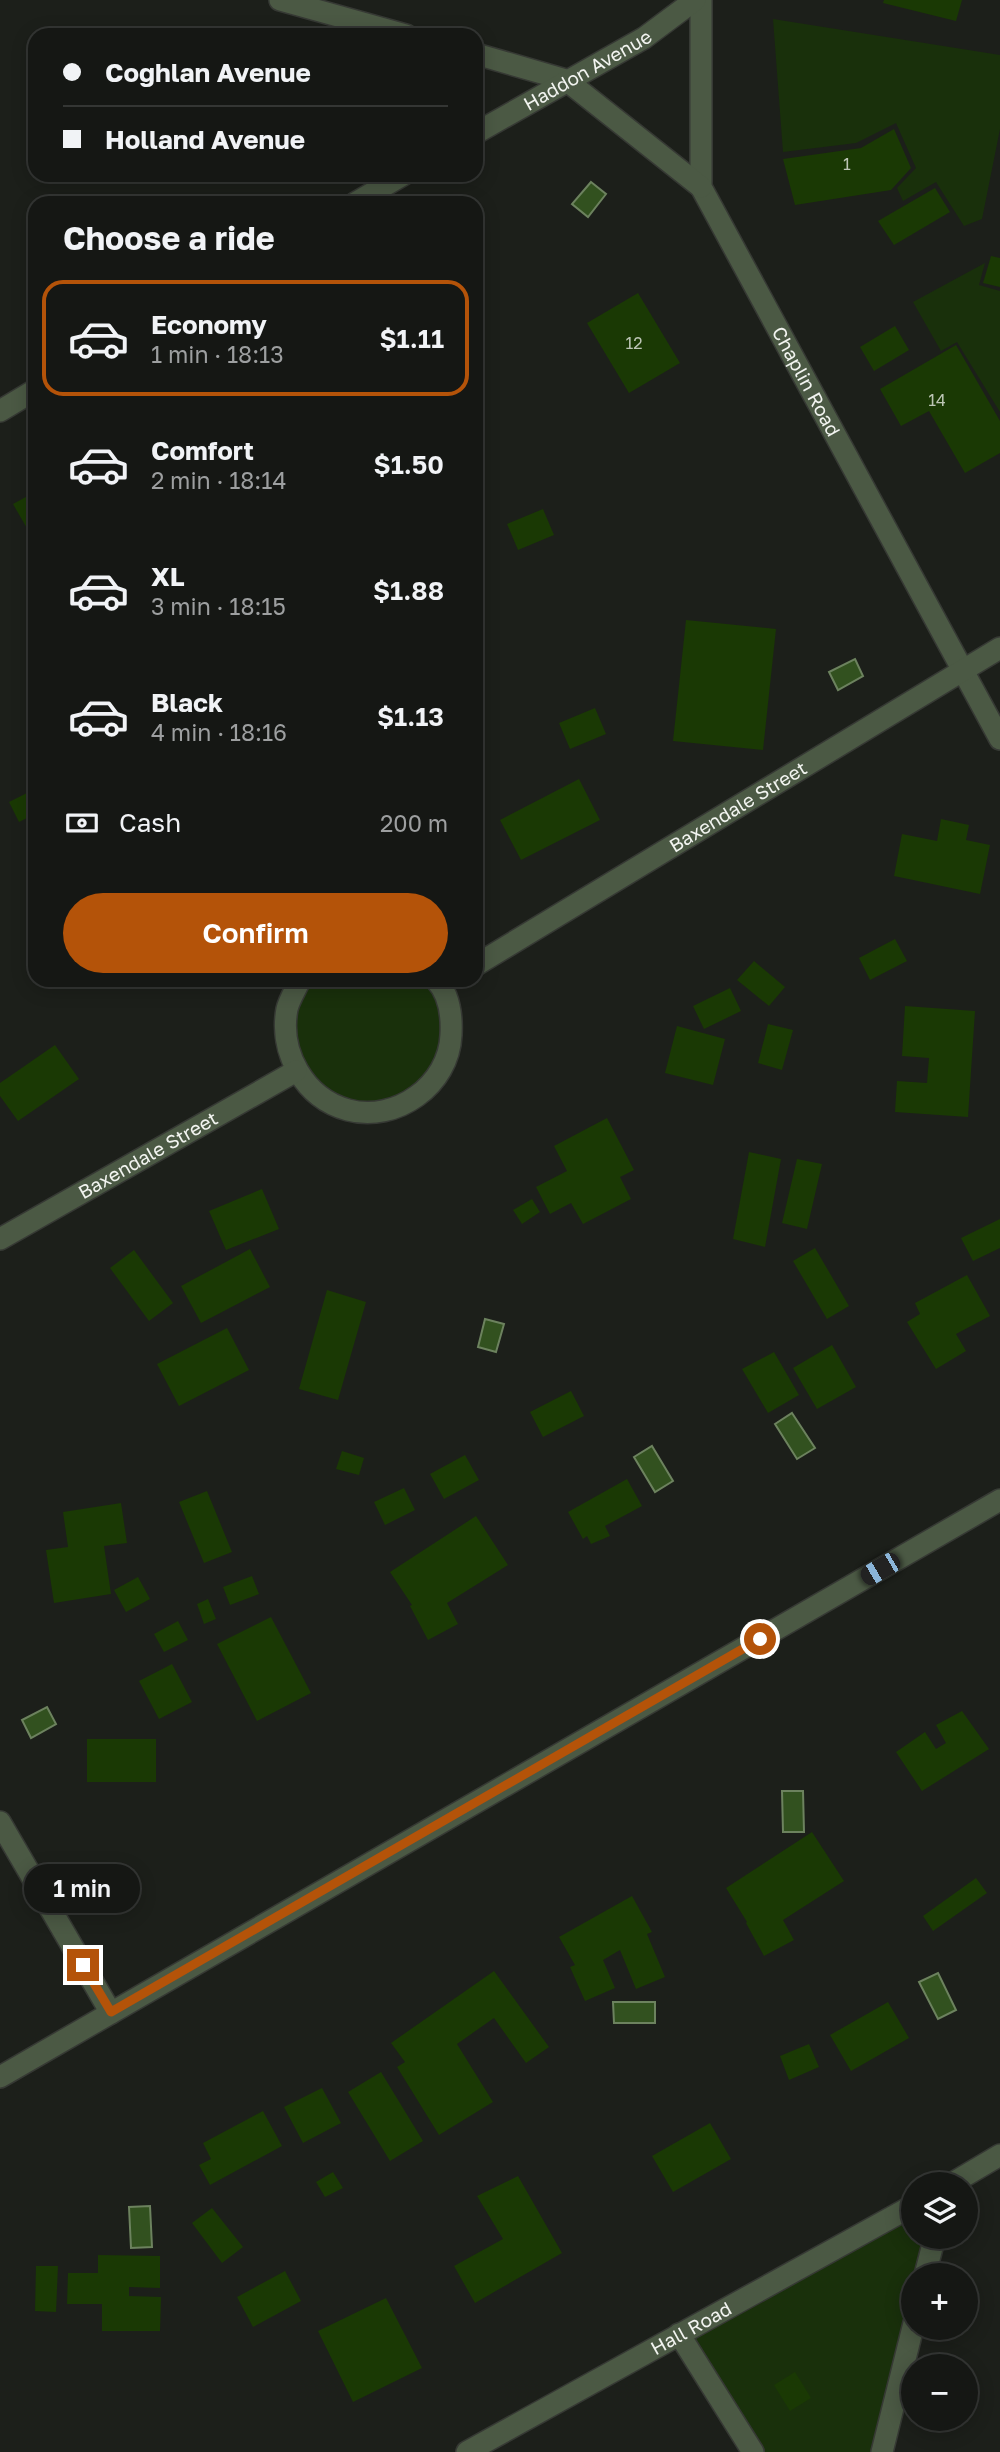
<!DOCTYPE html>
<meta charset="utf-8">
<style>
:root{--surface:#151714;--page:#222422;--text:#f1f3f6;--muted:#9d9fa0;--line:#343634;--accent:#b45309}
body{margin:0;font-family:"Golos Text",sans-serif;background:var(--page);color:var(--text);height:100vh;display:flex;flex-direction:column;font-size:26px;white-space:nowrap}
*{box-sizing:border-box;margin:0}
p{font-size:23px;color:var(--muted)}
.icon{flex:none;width:38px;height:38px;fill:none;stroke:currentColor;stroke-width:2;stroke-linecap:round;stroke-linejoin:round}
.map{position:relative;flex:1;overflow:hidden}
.details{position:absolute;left:28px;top:196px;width:455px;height:791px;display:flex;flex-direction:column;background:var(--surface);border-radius:21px;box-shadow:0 4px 18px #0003,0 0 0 2px var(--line)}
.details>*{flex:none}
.banner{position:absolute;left:28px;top:28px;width:455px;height:154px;border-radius:21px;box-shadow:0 4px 18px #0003,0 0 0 2px var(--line);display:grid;align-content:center;height:154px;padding:0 35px;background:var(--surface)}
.controls{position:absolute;left:901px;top:2172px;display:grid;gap:14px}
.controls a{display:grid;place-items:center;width:77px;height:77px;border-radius:50%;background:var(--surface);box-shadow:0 4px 18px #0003,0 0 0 2px var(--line);font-size:35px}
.end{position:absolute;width:32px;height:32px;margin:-16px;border:9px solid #b45309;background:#fff;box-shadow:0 0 0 4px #fff}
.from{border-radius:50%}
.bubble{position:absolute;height:49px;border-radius:24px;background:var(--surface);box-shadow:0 4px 18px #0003,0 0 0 2px var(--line);font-size:23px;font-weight:600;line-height:49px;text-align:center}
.car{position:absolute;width:21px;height:42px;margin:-21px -10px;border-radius:9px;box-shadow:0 0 5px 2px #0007;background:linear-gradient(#222 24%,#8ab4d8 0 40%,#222 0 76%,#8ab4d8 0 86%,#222 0)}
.banner b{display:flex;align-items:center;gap:24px;height:66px;font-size:26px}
.banner b+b{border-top:2px solid var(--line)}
.banner i{width:18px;height:18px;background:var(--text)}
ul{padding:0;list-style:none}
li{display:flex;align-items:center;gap:21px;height:116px;margin:0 14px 10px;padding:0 21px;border:4px solid transparent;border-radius:21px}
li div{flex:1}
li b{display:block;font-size:26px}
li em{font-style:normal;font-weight:600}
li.on{border-color:var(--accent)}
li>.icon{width:63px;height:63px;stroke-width:1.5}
h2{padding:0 35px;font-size:32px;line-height:84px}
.pay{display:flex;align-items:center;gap:18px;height:77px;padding:0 35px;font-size:26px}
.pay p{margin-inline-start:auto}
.button{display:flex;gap:14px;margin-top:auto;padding:14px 35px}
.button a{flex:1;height:80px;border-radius:42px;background:var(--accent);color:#fff;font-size:28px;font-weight:600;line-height:80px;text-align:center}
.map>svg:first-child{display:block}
.green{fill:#19300b}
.water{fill:#32511f;stroke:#6c825e;stroke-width:2}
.building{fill:#1a3904}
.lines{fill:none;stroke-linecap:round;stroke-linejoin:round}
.minor-casing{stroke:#363934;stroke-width:24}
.minor{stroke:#4b5944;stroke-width:21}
.route{stroke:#b45309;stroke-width:9}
.labels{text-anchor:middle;stroke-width:5;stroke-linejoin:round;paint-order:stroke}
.number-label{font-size:16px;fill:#bcc5b5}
.street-label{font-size:19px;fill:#f2f4f0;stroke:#131611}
</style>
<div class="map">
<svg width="1000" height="2452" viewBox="0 0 1000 2452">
<rect width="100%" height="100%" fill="#1c1f1a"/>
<!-- green -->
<g class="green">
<polygon points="773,19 1000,55 1000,129 982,219 964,226 936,182 903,201 897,188 916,168 896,123 856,143 783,152"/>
<polygon points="985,263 979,285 1000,291 1000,412 957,342 941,351 913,302"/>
<polygon points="300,980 435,980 451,1049 412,1101 348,1110 296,1071 287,1008"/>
<polygon points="913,2213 914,2236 928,2237 919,2275 914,2275 913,2299 877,2452 760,2452 687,2335"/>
</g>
<!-- water -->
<g class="water">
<polygon points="591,182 606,194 588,217 572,204"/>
<polygon points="855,659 863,676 838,690 829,672"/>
<polygon points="485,1319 504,1324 496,1352 478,1347"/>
<polygon points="792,1413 815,1448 797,1459 775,1424"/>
<polygon points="652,1446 673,1481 655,1492 634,1457"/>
<polygon points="47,1707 56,1724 31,1738 22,1720"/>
<polygon points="782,1791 803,1791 804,1832 783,1832"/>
<polygon points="938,1973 956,2010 938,2019 919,1982"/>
<polygon points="613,2002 655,2002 655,2023 614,2023"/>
<polygon points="150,2206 152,2247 131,2248 129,2207"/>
</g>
<!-- building -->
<g class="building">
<polygon points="884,0 962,0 956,21 883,3"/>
<polygon points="894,129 911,168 891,190 795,205 783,159 861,148"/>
<polygon points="935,188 950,212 894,245 878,221"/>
<polygon points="991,256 1000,258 1000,287 983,283"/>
<polygon points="638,293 680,363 629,393 587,323"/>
<polygon points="895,326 909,350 874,371 860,347"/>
<polygon points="956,345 1000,421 1000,453 965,473 929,411 901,426 880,389"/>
<polygon points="35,492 35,536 32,537 13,504"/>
<polygon points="543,509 554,535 518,550 507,524"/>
<polygon points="686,620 776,629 763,750 673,741"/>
<polygon points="595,708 606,734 570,749 559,723"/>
<polygon points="579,779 600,820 521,860 500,820"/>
<polygon points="35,789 35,814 19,822 9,802"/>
<polygon points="941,819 969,825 966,840 990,845 980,894 894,876 902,834 937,841"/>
<polygon points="895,939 907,961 870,980 859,958"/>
<polygon points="754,961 785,987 769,1006 737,980"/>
<polygon points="730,988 741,1011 704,1029 693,1006"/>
<polygon points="905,1006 975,1011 968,1117 895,1112 897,1081 927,1083 929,1058 902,1056"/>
<polygon points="768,1024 793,1030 782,1070 758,1063"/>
<polygon points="677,1026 725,1039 713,1085 665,1073"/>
<polygon points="55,1045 79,1079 18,1121 0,1096 0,1083"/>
<polygon points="607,1118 634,1170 620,1177 631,1199 583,1224 571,1203 550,1214 536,1187 567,1171 554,1146"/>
<polygon points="749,1152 781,1159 765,1247 733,1239"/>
<polygon points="797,1159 822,1164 807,1229 782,1223"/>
<polygon points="262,1189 279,1229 226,1250 209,1211"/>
<polygon points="532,1199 540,1212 522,1224 513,1210"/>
<polygon points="1000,1219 1000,1248 973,1261 961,1238"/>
<polygon points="815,1248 849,1306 827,1319 793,1261"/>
<polygon points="250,1249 270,1287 201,1323 181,1286"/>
<polygon points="134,1250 173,1303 149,1321 110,1268"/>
<polygon points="967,1275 990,1316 956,1334 966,1351 936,1369 907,1322 920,1314 915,1303"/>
<polygon points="327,1290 366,1302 338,1400 299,1389"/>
<polygon points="227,1328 249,1370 179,1406 157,1364"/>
<polygon points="832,1345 856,1387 817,1409 793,1368"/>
<polygon points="774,1352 799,1395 768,1413 742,1369"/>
<polygon points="571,1391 584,1416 543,1437 530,1412"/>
<polygon points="342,1451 364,1458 359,1475 336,1469"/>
<polygon points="465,1455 479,1480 444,1499 430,1474"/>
<polygon points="627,1479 642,1506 605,1526 610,1536 591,1544 587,1536 583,1539 568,1512"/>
<polygon points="404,1488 415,1510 385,1525 374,1502"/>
<polygon points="207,1491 232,1552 204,1563 179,1502"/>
<polygon points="121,1503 127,1543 104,1546 111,1594 54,1603 46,1550 68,1547 63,1512"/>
<polygon points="476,1516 508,1565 447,1603 458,1624 428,1640 410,1606 412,1605 390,1572"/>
<polygon points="252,1576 259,1594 230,1605 223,1587"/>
<polygon points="138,1577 150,1599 126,1612 114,1590"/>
<polygon points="208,1599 216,1619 204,1624 197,1604"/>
<polygon points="271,1617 311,1693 257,1721 217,1644"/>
<polygon points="178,1621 188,1640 164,1652 154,1634"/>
<polygon points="172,1664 192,1702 159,1719 139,1681"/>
<polygon points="962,1711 989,1749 922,1791 896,1752 925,1732 936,1749 946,1743 936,1725"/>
<rect x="87" y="1739" width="69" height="43"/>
<polygon points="812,1832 844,1881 783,1920 794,1940 764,1956 746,1923 747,1922 726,1888"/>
<polygon points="976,1878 987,1893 933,1931 923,1916"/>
<polygon points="632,1896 652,1932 647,1934 665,1977 636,1989 620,1950 603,1960 615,1988 585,2001 570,1967 575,1965 559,1937"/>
<polygon points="494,1971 549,2047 526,2063 494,2018 457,2044 493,2102 439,2135 397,2067 405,2062 391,2043"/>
<polygon points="888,2002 909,2038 851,2071 830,2035"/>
<polygon points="809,2044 819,2067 789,2080 780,2056"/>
<polygon points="381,2072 423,2141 390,2161 348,2092"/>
<polygon points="322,2088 341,2123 303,2143 284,2107"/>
<polygon points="263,2111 282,2146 210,2185 199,2165 211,2159 203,2143"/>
<polygon points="710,2123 731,2159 673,2192 652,2156"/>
<polygon points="333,2172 343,2188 325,2197 316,2182"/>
<polygon points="518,2176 562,2253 475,2303 454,2266 503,2239 477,2196"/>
<polygon points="212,2208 243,2247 222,2263 192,2223"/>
<polygon points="98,2255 160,2256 160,2288 129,2287 129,2296 161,2297 160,2331 102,2331 102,2304 67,2304 68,2273 98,2273"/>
<polygon points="36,2266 58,2266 56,2312 35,2311"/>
<polygon points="285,2271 301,2301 253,2327 237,2297"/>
<polygon points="386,2298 422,2368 353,2402 318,2331"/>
<polygon points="795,2372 811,2398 790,2411 774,2385"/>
</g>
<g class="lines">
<!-- minor casing -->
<g class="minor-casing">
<g id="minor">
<polyline points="280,0 406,35"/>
<path id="s1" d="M701,0V187L1000,739"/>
<polyline points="476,54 566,80 701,187"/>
<path id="s2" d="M476,133L644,38L695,0"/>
<polyline points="355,203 403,175"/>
<polyline points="0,411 35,390"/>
<path id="s3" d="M476,965L1000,648"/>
<path d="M300,980C296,989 289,1000 287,1009C279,1052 304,1098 348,1110C396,1123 449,1085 451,1035C452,1016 450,995 436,980"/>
<path id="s4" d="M0,1239L296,1071"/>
<polyline points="0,1822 111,2013"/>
<polyline points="0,2077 1000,1500"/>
<polyline points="951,2184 1000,2155"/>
<polyline points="925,2275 935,2236"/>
<polyline points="679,2334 753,2452"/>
<path id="s5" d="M467,2452L914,2205"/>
<polyline points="882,2452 914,2323"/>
</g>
</g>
<!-- minor -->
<use href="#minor" class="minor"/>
</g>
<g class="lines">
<!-- route -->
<polyline class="route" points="83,1965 111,2012 760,1639"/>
</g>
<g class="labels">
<!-- number labels -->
<g class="number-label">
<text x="847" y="170">1</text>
<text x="634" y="349">12</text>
<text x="937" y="406">14</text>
</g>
<!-- street labels -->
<g class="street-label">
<text dy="7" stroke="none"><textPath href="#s2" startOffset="128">Haddon Avenue</textPath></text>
<text dy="7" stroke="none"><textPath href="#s1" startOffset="408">Chaplin Road</textPath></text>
<text dy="7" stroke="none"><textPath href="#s3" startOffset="306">Baxendale Street</textPath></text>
<text dy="7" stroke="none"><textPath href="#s4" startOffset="170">Baxendale Street</textPath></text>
<text dy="7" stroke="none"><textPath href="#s5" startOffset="256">Hall Road</textPath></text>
</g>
</g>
</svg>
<div class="controls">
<a><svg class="icon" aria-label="layers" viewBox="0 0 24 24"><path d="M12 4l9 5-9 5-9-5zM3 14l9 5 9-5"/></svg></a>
<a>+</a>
<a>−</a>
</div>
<i class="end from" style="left:760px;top:1639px"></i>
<i class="end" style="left:83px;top:1965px"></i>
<div class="bubble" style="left:24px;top:1864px;width:116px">1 min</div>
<i class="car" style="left:880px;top:1569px;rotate:240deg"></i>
<div class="banner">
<b><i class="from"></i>Coghlan Avenue</b>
<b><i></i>Holland Avenue</b>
</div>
<section class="details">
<h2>Choose a ride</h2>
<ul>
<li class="on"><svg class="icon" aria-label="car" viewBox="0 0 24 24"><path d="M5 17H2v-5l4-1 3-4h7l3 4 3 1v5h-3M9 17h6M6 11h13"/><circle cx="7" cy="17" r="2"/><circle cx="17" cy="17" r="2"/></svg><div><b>Economy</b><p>1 min · 18:13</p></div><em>$1.11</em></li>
<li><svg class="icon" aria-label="car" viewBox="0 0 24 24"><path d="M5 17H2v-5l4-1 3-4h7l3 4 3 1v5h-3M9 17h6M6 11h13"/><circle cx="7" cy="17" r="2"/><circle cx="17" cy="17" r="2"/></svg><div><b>Comfort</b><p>2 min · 18:14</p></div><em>$1.50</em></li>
<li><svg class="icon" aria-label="car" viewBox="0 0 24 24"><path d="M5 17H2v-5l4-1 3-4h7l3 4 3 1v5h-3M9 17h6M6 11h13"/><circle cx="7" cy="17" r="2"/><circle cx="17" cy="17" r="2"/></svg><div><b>XL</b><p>3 min · 18:15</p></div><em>$1.88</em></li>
<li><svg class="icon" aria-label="car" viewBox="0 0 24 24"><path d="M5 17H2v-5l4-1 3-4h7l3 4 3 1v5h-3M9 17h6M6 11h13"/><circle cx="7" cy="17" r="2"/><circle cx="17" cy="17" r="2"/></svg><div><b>Black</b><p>4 min · 18:16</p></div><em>$1.13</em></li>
</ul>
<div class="pay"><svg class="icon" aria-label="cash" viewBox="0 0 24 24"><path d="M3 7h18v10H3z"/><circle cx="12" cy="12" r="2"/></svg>Cash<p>200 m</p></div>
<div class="button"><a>Confirm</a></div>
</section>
</div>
